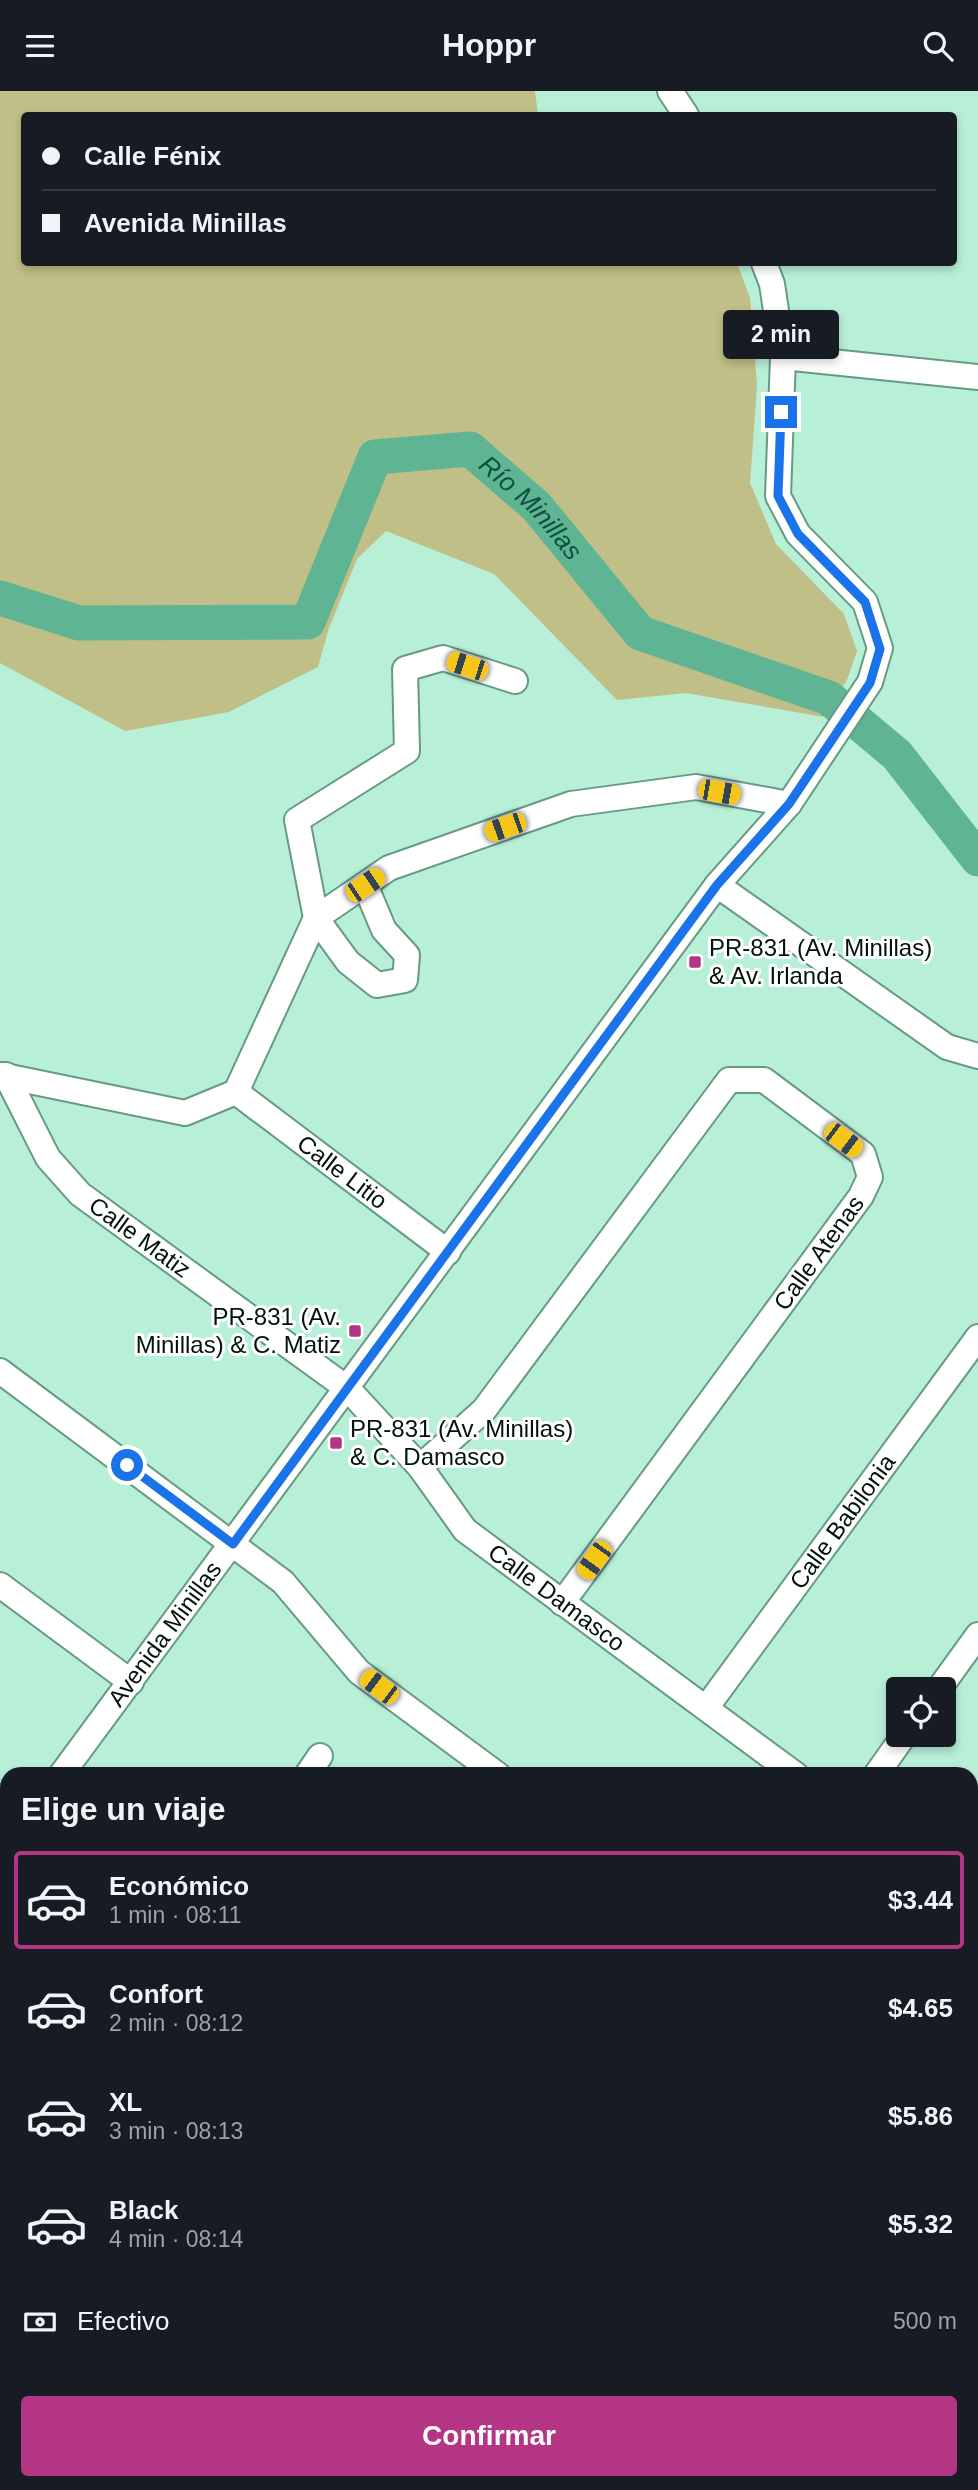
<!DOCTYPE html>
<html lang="es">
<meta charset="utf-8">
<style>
:root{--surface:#171b24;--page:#242831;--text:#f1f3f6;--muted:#9ea1a6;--line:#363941;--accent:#b43583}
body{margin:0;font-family:Arial,sans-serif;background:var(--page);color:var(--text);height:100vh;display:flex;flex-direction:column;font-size:26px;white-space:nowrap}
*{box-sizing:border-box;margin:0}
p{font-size:23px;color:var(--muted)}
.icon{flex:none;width:38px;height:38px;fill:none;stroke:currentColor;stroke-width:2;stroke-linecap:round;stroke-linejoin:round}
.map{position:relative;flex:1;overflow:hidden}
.sheet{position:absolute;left:0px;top:1676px;width:978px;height:723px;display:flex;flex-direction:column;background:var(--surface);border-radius:21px 21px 0 0;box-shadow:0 4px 10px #0003}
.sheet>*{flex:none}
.guide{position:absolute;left:21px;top:21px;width:936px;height:154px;border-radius:7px;box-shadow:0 4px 10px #0003;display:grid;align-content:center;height:154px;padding:0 21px;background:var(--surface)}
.fabs{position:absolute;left:886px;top:1586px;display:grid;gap:14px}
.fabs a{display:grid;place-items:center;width:70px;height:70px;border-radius:7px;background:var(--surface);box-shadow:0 4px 10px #0003;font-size:35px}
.end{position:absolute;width:32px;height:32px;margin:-16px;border:9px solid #1a73e8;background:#fff;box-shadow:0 0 0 4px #fff}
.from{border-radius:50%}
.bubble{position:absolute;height:49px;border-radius:7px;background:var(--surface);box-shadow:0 4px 10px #0003;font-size:23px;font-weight:700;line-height:49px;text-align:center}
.car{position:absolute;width:21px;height:42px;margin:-21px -10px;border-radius:9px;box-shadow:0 0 5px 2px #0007;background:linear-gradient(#f5c518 24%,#345 0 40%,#f5c518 0 76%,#345 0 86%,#f5c518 0)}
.guide b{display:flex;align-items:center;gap:24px;height:66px;font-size:26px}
.guide b+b{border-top:2px solid var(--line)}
.guide i{width:18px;height:18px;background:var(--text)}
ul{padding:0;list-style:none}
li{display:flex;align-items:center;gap:21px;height:98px;margin:0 14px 10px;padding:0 7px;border:4px solid transparent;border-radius:7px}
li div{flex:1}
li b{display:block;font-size:26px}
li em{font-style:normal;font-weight:700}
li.active{border-color:var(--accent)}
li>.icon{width:63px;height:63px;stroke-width:1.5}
h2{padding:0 21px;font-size:32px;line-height:84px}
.pay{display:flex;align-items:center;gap:18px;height:77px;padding:0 21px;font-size:26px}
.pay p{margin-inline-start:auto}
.button{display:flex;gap:14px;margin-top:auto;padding:14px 21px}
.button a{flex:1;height:80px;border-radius:7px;background:var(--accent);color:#fff;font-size:28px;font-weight:700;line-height:80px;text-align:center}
header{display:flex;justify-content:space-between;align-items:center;height:91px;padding:0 21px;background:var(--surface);font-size:32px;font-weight:700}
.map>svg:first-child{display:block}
.green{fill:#c0bf87}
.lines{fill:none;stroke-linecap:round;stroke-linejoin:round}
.stream{stroke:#5eb493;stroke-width:6}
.river{stroke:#5eb493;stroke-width:35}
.minor-casing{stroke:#669a85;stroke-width:28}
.minor{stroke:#fff;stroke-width:24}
.route{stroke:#1a73e8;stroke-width:9}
.poi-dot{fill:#b43583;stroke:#fff;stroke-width:2.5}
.labels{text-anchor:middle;stroke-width:6;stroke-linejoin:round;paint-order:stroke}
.poi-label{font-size:24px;fill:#01130c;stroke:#fff;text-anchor:start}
.street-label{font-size:24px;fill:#01130c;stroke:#fff}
.water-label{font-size:26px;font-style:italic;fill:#09523c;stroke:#fff}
</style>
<header><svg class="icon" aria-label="menu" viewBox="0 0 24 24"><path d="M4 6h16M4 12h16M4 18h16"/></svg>Hoppr<svg class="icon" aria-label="search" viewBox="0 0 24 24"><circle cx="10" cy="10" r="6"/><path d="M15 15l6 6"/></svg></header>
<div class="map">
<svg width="978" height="2399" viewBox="0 0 978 2399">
<rect width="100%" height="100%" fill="#b8efd7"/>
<!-- green -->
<polygon class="green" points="0,0 535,0 538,24 24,24 24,172 737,172 750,207 757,294 750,392 776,453 844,523 857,560 847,589 824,626 686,602 617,609 494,483 386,440 357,468 329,537 318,576 229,621 125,640 0,572"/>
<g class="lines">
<!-- stream -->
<g class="stream">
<polyline points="0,2140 7,2137"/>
<polyline points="971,2244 978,2244"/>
</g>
<!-- river -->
<path class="river" id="s1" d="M0,507L79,532L308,531L375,366L470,358L536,415L640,542L829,607L897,664L978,768"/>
<!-- minor casing -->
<g class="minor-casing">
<g id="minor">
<polyline points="670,0 686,24"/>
<polyline points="783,266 978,286"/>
<polyline points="365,794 384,839 407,864 405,889 377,894 348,871 316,827 297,729 407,660 405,578 443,567 515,590"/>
<polyline points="717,794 947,956 978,965"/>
<polyline points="0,984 185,1022 236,1001 316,827 389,777 571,713 696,696 789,713"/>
<path id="s2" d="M6,984L48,1067L80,1103L348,1298L420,1376L465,1439L796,1684"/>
<path id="s3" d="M236,1001L448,1161"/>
<polyline points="0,1280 283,1491 359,1581 498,1684"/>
<polyline points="420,1376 484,1319 729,989 764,989 863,1063 870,1086 861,1105 562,1512"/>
<polyline points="0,1494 131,1591"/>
<polyline points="939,1598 978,1544"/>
<path id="s4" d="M706,1617L978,1246"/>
<path id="s5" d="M61,1684L717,794L789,713L870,591L880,557L865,511L798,443L778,405L783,266L772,193L764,172"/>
<polyline points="307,1684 320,1665"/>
<polyline points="876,1684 905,1643"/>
<polyline points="0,1706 7,1711"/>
<polyline points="0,1767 7,1757"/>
<polyline points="0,2237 7,2237"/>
<polyline points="133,2392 133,2399"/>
<polyline points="309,2392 309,2399"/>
<polyline points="616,2399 616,2392"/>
<polyline points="743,2399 744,2392"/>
</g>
</g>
<!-- minor -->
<use href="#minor" class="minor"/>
</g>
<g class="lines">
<!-- route -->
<polyline class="route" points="127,1374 233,1453 717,794 789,713 870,592 880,558 865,511 798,443 778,405 781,321"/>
</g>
<!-- markers -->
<g class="poi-dot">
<rect x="688" y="864" width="14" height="14" rx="3.5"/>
<rect x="348" y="1233" width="14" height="14" rx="3.5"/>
<rect x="329" y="1345" width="14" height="14" rx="3.5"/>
</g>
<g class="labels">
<!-- poi labels -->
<g class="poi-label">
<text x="709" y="865">PR-831 (Av. Minillas)<tspan x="709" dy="28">&amp; Av. Irlanda</tspan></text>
<text x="341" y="1234" text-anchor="end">PR-831 (Av.<tspan x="341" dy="28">Minillas) &amp; C. Matiz</tspan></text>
<text x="350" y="1346">PR-831 (Av. Minillas)<tspan x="350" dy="28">&amp; C. Damasco</tspan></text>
</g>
<!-- street labels -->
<g class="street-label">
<text dy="8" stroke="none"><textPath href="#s3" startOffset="133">Calle Litio</textPath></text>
<text dy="8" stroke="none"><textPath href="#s2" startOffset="215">Calle Matiz</textPath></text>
<text transform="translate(819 1162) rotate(-54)" y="8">Calle Atenas</text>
<text dy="8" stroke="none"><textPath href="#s4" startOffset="231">Calle Babilonia</textPath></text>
<text dy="8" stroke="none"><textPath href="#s2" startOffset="770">Calle Damasco</textPath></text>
<text dy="8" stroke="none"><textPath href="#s5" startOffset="175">Avenida Minillas</textPath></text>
</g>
<!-- water labels -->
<g class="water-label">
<text dy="9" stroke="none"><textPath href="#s1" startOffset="670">Río Minillas</textPath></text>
</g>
</g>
</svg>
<div class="fabs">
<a><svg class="icon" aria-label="locate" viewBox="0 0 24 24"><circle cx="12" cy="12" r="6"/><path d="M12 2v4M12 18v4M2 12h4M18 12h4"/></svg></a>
</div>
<i class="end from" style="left:127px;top:1374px"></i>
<i class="end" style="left:781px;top:321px"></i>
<div class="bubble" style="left:723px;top:219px;width:116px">2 min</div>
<i class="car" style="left:467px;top:575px;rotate:288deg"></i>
<i class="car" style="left:719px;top:701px;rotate:100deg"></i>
<i class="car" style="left:505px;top:736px;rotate:251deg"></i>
<i class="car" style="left:365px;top:794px;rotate:56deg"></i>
<i class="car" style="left:843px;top:1049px;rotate:127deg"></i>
<i class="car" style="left:594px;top:1469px;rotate:216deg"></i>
<i class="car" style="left:379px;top:1596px;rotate:307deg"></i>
<div class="guide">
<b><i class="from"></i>Calle Fénix</b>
<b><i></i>Avenida Minillas</b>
</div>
<section class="sheet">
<h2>Elige un viaje</h2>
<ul>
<li class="active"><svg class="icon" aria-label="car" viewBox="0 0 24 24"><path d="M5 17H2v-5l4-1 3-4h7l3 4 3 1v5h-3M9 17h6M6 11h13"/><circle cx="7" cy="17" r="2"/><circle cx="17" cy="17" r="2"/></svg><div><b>Económico</b><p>1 min · 08:11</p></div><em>$3.44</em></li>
<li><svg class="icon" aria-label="car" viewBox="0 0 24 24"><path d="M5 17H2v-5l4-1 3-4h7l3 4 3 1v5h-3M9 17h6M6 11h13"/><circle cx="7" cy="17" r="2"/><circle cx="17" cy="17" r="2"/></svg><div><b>Confort</b><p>2 min · 08:12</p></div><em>$4.65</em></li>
<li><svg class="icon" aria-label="car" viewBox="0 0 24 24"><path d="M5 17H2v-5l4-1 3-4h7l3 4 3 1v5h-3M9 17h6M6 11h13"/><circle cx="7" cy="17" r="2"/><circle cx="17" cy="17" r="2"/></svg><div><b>XL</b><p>3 min · 08:13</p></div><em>$5.86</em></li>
<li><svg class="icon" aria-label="car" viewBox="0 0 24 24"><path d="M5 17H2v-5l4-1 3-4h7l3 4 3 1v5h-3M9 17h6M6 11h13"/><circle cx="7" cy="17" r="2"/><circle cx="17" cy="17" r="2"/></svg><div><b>Black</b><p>4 min · 08:14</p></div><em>$5.32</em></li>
</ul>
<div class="pay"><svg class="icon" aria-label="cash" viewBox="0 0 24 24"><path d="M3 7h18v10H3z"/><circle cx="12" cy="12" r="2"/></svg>Efectivo<p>500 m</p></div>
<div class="button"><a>Confirmar</a></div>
</section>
</div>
